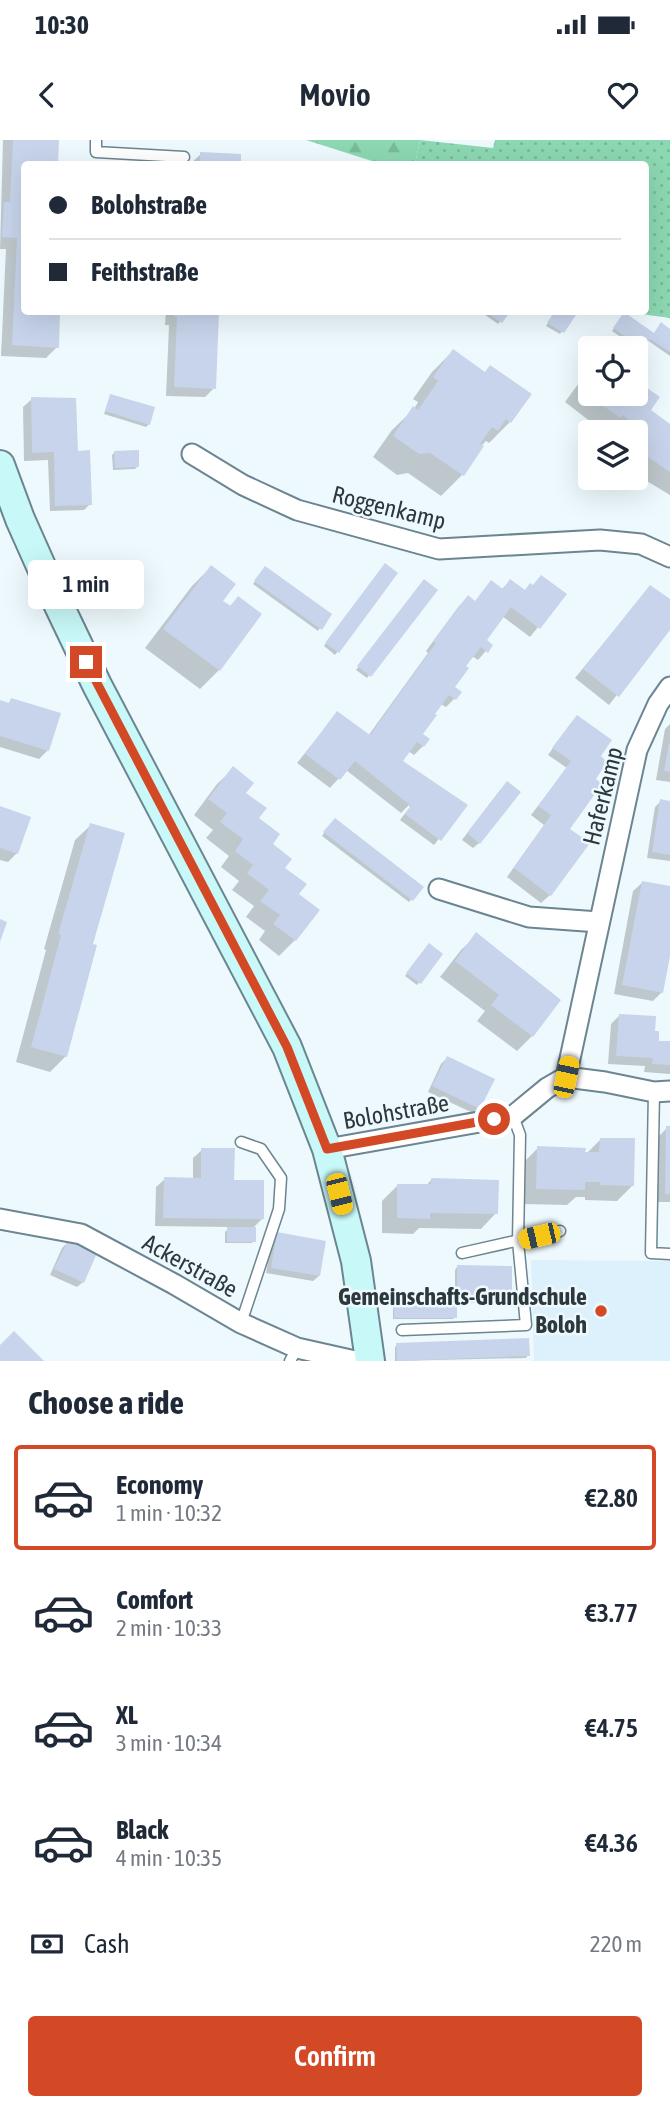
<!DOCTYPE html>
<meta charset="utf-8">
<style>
:root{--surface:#fff;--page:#f6f6f7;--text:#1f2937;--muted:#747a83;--line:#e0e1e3;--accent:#d34926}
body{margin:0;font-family:"Asap Condensed",sans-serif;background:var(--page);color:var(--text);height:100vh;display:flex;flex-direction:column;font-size:26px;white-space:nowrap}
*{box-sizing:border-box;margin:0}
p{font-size:23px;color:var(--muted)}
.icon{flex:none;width:38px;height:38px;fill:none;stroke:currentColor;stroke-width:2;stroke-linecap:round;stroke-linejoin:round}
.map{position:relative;height:1221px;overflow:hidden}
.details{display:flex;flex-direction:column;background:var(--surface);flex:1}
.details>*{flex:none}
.hud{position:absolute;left:21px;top:21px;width:628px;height:154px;border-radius:7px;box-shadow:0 7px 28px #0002;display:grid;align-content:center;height:154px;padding:0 28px;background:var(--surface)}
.tools{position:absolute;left:578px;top:196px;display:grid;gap:14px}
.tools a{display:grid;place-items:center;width:70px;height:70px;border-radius:7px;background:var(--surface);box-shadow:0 7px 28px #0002;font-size:35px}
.end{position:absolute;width:32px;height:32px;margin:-16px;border:9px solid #d34926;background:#fff;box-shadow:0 0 0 4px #fff}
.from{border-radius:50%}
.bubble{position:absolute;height:49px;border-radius:7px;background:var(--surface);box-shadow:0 7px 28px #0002;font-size:23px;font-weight:600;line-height:49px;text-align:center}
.car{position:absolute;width:21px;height:42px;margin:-21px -10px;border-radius:9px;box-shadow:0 0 5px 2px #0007;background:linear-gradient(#f5c518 24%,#345 0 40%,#f5c518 0 76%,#345 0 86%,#f5c518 0)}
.hud b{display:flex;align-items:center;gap:24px;height:66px;font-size:26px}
.hud b+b{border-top:2px solid var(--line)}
.hud i{width:18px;height:18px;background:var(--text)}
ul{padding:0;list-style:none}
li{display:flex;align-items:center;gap:21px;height:105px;margin:0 14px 10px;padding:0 14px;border:4px solid transparent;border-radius:7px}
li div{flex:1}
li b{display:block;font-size:26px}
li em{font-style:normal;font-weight:600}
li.current{border-color:var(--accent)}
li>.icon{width:63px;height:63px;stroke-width:1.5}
h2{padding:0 28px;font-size:32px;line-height:84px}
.pay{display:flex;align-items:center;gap:18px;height:77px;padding:0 28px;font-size:26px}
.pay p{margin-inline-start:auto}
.button{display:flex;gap:14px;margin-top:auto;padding:14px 28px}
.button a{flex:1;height:80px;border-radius:7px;background:var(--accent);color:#fff;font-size:28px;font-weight:600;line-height:80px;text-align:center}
.status{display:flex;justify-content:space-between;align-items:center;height:49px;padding:0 35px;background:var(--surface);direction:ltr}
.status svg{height:19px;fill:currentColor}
header{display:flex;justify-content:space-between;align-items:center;height:91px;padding:0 28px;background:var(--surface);font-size:32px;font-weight:600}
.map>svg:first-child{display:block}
.built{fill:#dcf1fc}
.grass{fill:url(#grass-dots)}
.forest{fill:url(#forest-firs)}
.shadow{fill:#0003}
.building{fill:#c7d4eb}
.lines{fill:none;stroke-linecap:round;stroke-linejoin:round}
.service-casing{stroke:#6b8591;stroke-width:13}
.minor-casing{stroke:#6b8591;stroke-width:23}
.secondary-casing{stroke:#6b8591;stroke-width:32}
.service{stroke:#fff;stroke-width:10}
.minor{stroke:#fff;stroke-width:19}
.secondary{stroke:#c8f8f8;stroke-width:28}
.route{stroke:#d34926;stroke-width:9}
.poi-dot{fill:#d34926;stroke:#eef9fe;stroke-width:2.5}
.labels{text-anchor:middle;stroke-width:5;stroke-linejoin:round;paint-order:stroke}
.street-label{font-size:24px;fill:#2d383d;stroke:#eef9fe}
.poi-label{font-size:24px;font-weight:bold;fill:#2d383d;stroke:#eef9fe;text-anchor:end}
</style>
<div class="status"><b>10:30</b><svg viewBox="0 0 49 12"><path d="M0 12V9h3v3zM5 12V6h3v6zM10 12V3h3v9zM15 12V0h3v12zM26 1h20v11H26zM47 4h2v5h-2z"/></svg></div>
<header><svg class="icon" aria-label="back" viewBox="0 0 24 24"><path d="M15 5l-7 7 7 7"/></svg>Movio<svg class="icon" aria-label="heart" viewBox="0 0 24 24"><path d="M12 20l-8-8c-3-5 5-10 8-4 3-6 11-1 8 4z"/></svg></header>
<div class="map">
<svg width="670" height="1221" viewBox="0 0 670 1221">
<defs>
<pattern id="grass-dots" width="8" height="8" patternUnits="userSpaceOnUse" patternTransform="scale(1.75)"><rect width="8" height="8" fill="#8cd8b2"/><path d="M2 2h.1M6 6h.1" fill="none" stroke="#79ba9a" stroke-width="1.8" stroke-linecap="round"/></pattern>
<pattern id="forest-firs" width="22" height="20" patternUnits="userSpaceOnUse" patternTransform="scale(1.75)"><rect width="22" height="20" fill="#8cd8b2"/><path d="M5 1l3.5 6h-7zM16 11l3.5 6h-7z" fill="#79ba9a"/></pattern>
</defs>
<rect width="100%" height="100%" fill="#eef9fe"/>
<!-- built -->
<polygon class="built" points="531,1120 670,1121 670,1221 532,1221 534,1220"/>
<!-- grass -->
<polygon class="grass" points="420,0 493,8 495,0 670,0 670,178 626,172 646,172 646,24 415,24"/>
<!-- forest -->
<polygon class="forest" points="306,0 420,0 415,24 409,24 372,21"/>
<!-- shadow -->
<g class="shadow">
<polygon points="3,0 58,0 56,24 24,24 24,172 59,172 57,207 46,218 1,216 6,109 0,109"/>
<polygon points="201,14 240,15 239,24 190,24"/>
<polygon points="166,172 218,172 214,248 205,257 166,256 169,185 165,185"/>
<polygon points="481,172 508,172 498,184"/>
<polygon points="555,172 576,172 560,194 546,186"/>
<polygon points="622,177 654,195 670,191 670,216 647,200 639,210 612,191"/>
<polygon points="453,211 510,282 489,303 486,301 481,306 462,335 441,356 408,333 397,335 373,317 392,290 414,269 418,262 413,259 432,232"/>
<polygon points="590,228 590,254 635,254 637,243 649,271 670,286 670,355 635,334 635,292 609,292 606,290 604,292 565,262"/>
<polygon points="111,255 149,284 146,287 104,274"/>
<polygon points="32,259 77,313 90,364 84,370 50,371 48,320 24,321 23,267"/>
<polygon points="115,312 138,326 135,329 113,330 112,315"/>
<polygon points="211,427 221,461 229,467 238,458 219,530 200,549 145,508 192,446"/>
<polygon points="383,427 396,434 335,515 324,506"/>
<polygon points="263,431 320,488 318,491 253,444"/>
<polygon points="510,441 524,452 564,455 530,497 502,476 484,500 491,505 478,520 472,516 453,547 455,558 446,567 441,564 421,595 423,606 414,615 408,611 401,621 465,665 434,705 400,680 410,667 409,665 401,673 346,630 330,648 297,623 337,573 368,596 428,513 426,511 459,466 468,458 474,462 501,450"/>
<polygon points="422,444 435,450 367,538 356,530"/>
<polygon points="650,447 670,461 670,487 609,565 575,538"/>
<polygon points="12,560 48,610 39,619 0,607 0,562 7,564"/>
<polygon points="571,583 599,616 567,689 550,755 541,763 507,737 544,685 531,675 567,628 548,615"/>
<polygon points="670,584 670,642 656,640 665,589"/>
<polygon points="233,629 297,755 317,770 295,800 279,816 259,800 265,791 246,777 254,766 232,750 239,741 221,727 229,716 206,698 213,690 194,675 217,644"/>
<polygon points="501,649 479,703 473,708 462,700"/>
<polygon points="661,661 670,662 670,721 647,718 655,667"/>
<polygon points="0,668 29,678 16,714 8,722 0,720"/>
<polygon points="332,682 422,747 409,762 322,696"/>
<polygon points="91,685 91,805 66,916 50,932 16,922 46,810 44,809 75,700"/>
<polygon points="642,743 670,748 670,806 662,852 653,861 614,854 633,751"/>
<polygon points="477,795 532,896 517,911 477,881 485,871 440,837 461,810"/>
<polygon points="427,808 441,814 417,845 405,836"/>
<polygon points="620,875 653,892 657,902 670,903 670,934 644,932 645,926 608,924 611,884"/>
<polygon points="447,918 479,968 473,973 428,952 441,924"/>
<polygon points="667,988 670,988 670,1062 657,1062 658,997"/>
<polygon points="600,1000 633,1045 617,1061 585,1060 585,1057 576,1057 567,1065 521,1064 522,1024 538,1008 583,1017"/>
<polygon points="202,1010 233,1042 262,1079 252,1089 254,1101 252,1103 225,1103 225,1092 230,1087 155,1086 156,1047 165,1039 193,1039 193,1018"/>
<polygon points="431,1040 496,1073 481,1089 419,1088 413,1094 382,1093 382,1061 398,1045 426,1046"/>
<polygon points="278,1094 319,1136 313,1141 266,1133 272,1100"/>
<polygon points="68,1102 83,1142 77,1147 50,1135 62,1108"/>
<polygon points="457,1127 510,1161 508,1163 455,1163 455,1177 453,1179 393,1179 393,1163 395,1161 455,1161 455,1130"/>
<polygon points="397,1205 528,1215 526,1218 395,1221 395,1207"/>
</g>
<!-- building -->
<g class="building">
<polygon points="13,0 59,0 58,24 24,24 24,172 60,172 59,208 12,205 17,98 2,97 4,62 10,62"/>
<polygon points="200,12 241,14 241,24 200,24"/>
<polygon points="174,172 219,172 216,249 174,247 177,177 173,176"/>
<polygon points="486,172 510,172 502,183"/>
<polygon points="554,172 578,172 564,193 547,183"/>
<polygon points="624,172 654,193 661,182 670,189 670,212 650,199 642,209 613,188"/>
<polygon points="453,209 485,232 490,225 532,254 511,283 506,279 498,291 492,287 480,304 484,306 464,336 430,313 419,314 393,296 413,266 418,270 438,241 433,237"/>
<polygon points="590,230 590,253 579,245"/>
<polygon points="637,241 660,257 651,270 670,284 670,332 645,315 647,312 635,304 635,293 640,287 622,275 621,278 594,260 596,257 591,254 635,254"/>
<polygon points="110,254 155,267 150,285 105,271"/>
<polygon points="31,257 76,258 78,311 90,310 92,365 55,366 54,312 32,313"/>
<polygon points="139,310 139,327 115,328 114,311"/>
<polygon points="385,423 398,433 339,513 325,503"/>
<polygon points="211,425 236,444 223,461 231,466 238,456 262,474 220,531 163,489"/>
<polygon points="265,426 332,474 322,490 254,441"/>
<polygon points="541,435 567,454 540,489 511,467 487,500 493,505 488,513 481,507 466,526 469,528 455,547 462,552 456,560 449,555 435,574 437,575 423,594 430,599 424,607 417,602 403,621 468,665 441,701 405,674 411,666 355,621 340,640 305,614 337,571 370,595 436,503 433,501 468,455 475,461 491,440 503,449 510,439 525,450 530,443 533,445"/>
<polygon points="424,439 438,450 371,537 357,526"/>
<polygon points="650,445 670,459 670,490 619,557 583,529"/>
<polygon points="11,558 61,573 49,611 0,596 0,560 9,563"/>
<polygon points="577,575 612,600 601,616 607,622 596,639 602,644 570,689 590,703 551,756 514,728 551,675 538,666 571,621 552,608"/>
<polygon points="669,603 670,603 670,632 664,631"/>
<polygon points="233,626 254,643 246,653 267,668 259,678 280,694 273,704 292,719 285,728 307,744 299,754 320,770 296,801 273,784 280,775 260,761 269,750 247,733 253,725 235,711 243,699 220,682 227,673 208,659"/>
<polygon points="507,641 521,652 480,704 467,693"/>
<polygon points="660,659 670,661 670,715 652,712"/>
<polygon points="0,666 31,677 18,714 0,708"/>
<polygon points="335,678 424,747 413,761 323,692"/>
<polygon points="90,683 125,693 93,804 97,805 67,917 31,907 61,795 58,794"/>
<polygon points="642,741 670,746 670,816 663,853 622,845"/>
<polygon points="0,779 7,782 0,802"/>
<polygon points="476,792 561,860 533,897 491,865 499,855 455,821"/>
<polygon points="429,803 443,814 421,844 406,833"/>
<polygon points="619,874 656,876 655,891 659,891 659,901 670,901 670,925 652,924 653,918 616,916"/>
<polygon points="447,916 495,939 480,969 432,946"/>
<polygon points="666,986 670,986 670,1054 665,1054"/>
<polygon points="600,998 635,998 634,1046 600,1045 600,1042 585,1042 585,1050 536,1049 537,1006 586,1008 585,1012 599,1012"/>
<polygon points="201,1008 235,1008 234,1040 264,1040 264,1079 163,1078 164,1037 201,1038"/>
<polygon points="431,1038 499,1040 498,1074 430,1073 430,1079 397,1078 397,1044 431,1044"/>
<rect x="227" y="1087" width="29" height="15"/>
<polygon points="277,1092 326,1101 320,1136 271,1128"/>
<polygon points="68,1100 97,1113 84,1143 54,1129"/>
<polygon points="457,1125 512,1126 512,1162 457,1162 457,1178 394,1178 394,1159 457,1159"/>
<polygon points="14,1191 44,1221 0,1221 0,1205"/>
<polygon points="529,1198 530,1216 397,1221 396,1203"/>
</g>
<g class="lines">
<!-- service casing -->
<g class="service-casing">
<g id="service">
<polyline points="96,0 96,12 184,17"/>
<polyline points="654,952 651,1113 670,1114"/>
<polyline points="241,1002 261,1009 281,1038 279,1069 241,1183"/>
<polyline points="462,1113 560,1091"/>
<polyline points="402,1190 526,1185 518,1101 520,995 513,976"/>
<polyline points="290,1221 297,1208"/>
</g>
</g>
<!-- minor casing -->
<g class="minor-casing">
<g id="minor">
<polyline points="192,314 243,345 297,370 439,409 600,400 641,404 670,417"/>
<polyline points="439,749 529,777 599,782"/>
<polyline points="566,937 637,610 658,564 670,547"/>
<polyline points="327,1009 513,976 547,948 566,937 605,942 654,952 670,951"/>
<polyline points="0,1079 81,1094 174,1144 241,1183 297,1208 355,1221"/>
</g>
</g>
<!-- secondary casing -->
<g class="secondary-casing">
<polyline id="secondary" points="0,325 20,379 53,453 97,545 287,907 327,1009 356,1121 370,1221"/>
</g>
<!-- service -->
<use href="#service" class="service"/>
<!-- minor -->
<use href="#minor" class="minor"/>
<!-- secondary -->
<use href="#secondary" class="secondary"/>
</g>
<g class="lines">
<!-- route -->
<polyline class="route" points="86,522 287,907 327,1009 494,979"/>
</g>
<!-- markers -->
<circle class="poi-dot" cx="601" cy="1171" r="7"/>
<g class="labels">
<!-- street labels -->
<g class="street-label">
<text transform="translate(389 368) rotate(14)" y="8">Roggenkamp</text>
<text transform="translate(603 656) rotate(-76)" y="8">Haferkamp</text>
<text transform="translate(396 972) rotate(-10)" y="8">Bolohstraße</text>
<text transform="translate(190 1126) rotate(29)" y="8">Ackerstraße</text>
</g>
<!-- poi labels -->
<g class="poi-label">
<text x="587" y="1165">Gemeinschafts-Grundschule<tspan x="587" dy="28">Boloh</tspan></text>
</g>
</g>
</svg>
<div class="tools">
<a><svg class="icon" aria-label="locate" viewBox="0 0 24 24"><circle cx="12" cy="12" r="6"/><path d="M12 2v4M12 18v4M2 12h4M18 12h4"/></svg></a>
<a><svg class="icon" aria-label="layers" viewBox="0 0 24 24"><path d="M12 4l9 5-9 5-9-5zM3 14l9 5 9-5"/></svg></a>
</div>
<i class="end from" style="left:494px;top:979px"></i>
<i class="end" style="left:86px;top:522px"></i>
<div class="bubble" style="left:28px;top:420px;width:116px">1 min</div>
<i class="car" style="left:566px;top:937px;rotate:12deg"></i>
<i class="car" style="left:339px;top:1054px;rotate:166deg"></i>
<i class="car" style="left:539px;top:1096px;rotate:257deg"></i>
<div class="hud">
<b><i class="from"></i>Bolohstraße</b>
<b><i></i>Feithstraße</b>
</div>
</div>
<section class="details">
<h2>Choose a ride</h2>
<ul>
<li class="current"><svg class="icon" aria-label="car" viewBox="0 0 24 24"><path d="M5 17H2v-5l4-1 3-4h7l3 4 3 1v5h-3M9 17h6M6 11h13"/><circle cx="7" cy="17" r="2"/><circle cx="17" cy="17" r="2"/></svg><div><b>Economy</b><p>1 min · 10:32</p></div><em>€2.80</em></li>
<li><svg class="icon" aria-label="car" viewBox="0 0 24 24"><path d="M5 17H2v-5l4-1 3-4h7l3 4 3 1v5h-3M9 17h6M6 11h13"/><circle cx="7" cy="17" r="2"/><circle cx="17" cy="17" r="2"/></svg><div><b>Comfort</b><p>2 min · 10:33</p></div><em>€3.77</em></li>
<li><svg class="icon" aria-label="car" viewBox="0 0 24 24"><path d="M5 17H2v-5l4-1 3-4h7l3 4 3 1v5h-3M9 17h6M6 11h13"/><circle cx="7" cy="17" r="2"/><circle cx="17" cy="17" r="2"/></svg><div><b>XL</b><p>3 min · 10:34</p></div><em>€4.75</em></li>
<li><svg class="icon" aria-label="car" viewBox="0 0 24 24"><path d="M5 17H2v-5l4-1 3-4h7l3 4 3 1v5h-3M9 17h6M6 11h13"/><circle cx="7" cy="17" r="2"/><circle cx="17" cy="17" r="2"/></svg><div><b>Black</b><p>4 min · 10:35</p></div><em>€4.36</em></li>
</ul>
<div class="pay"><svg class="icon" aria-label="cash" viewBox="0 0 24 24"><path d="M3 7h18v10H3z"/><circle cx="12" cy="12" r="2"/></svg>Cash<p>220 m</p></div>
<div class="button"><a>Confirm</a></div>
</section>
